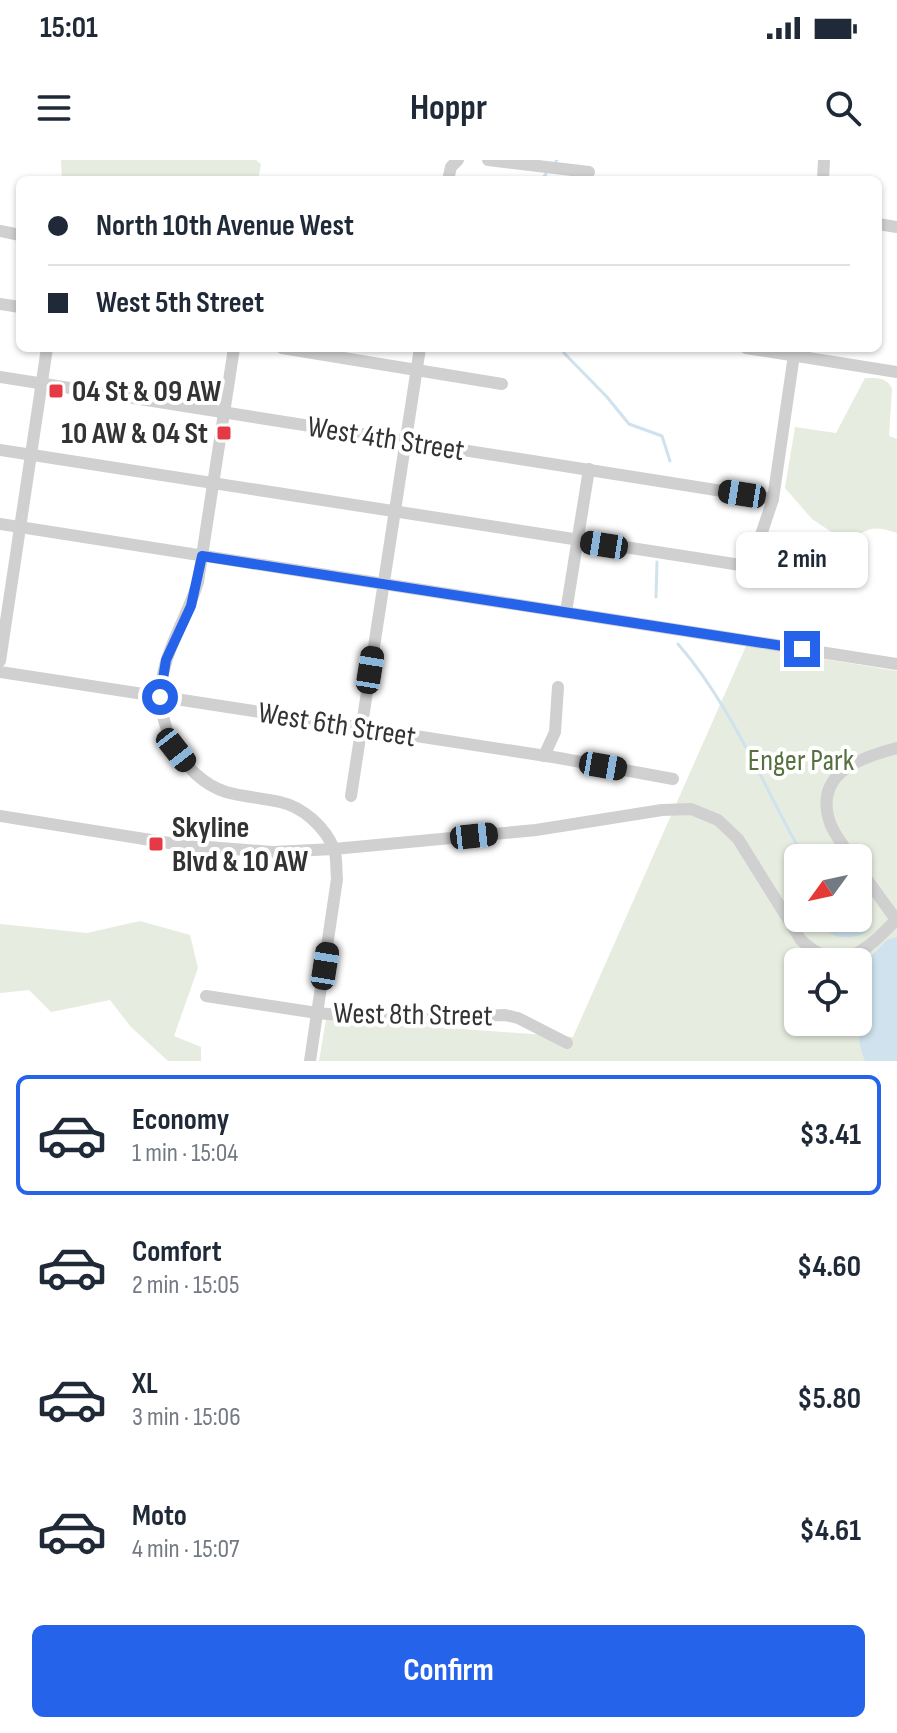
<!DOCTYPE html>
<meta charset="utf-8">
<style>
:root{--surface:#fff;--page:#f2f2f3;--text:#1f2937;--muted:#747a83;--line:#e0e1e3;--accent:#2563eb}
body{margin:0;font-family:"Sofia Sans Condensed",sans-serif;background:var(--page);color:var(--text);height:100vh;display:flex;flex-direction:column;font-size:30px;white-space:nowrap}
*{box-sizing:border-box;margin:0}
p{font-size:26px;color:var(--muted)}
.icon{flex:none;width:44px;height:44px;fill:none;stroke:currentColor;stroke-width:2;stroke-linecap:round;stroke-linejoin:round}
.map{position:relative;height:901px;overflow:hidden}
.details{display:flex;flex-direction:column;background:var(--surface);flex:1}
.details>*{flex:none}
.top-card{position:absolute;left:16px;top:16px;width:866px;height:176px;border-radius:12px;box-shadow:0 2px 6px #0004;display:grid;align-content:center;height:176px;padding:0 32px;background:var(--surface)}
.needle{width:52px;rotate:237deg}
.tools{position:absolute;left:784px;top:684px;display:grid;gap:16px}
.tools a{display:grid;place-items:center;width:88px;height:88px;border-radius:12px;background:var(--surface);box-shadow:0 2px 6px #0004;font-size:40px}
.end{position:absolute;width:36px;height:36px;margin:-18px;border:10px solid #2563eb;background:#fff;box-shadow:0 0 0 4px #fff}
.from{border-radius:50%}
.bubble{position:absolute;height:56px;border-radius:12px;background:var(--surface);box-shadow:0 2px 6px #0004;font-size:26px;font-weight:700;line-height:56px;text-align:center}
.car{position:absolute;width:24px;height:48px;margin:-24px -12px;border-radius:10px;box-shadow:0 0 6px 2px #0007;background:linear-gradient(#222 24%,#8ab4d8 0 40%,#222 0 76%,#8ab4d8 0 86%,#222 0)}
.top-card b{display:flex;align-items:center;gap:28px;height:76px;font-size:30px}
.top-card b+b{border-top:2px solid var(--line)}
.top-card i{width:20px;height:20px;background:var(--text)}
ul{padding:14px 0 0;list-style:none}
li{display:flex;align-items:center;gap:24px;height:120px;margin:0 16px 12px;padding:0 16px;border:4px solid transparent;border-radius:12px}
li div{flex:1}
li b{display:block;font-size:30px}
li em{font-style:normal;font-weight:700}
li.current{border-color:var(--accent)}
li>.icon{width:72px;height:72px;stroke-width:1.5}
.button{display:flex;gap:16px;margin-top:auto;padding:16px 32px}
.button a{flex:1;height:92px;border-radius:12px;background:var(--accent);color:#fff;font-size:32px;font-weight:700;line-height:92px;text-align:center}
.status{display:flex;justify-content:space-between;align-items:center;height:56px;padding:0 40px;background:var(--surface);direction:ltr}
.status svg{height:22px;fill:currentColor}
header{display:flex;justify-content:space-between;align-items:center;height:104px;padding:0 32px;background:var(--surface);font-size:36px;font-weight:700}
.map>svg:first-child{display:block}
.green{fill:#e6ecdf;fill-rule:evenodd}
.water{fill:#cfe2ee}
.lines{fill:none;stroke-linecap:round;stroke-linejoin:round}
.stream{stroke:#cfe2ee;stroke-width:3}
.minor{stroke:#d0d0d0;stroke-width:12}
.route{stroke:#2563eb;stroke-width:10}
.poi-dot{fill:#e63946;stroke:#fff;stroke-width:3}
.labels{text-anchor:middle;stroke-width:8;stroke-linejoin:round;paint-order:stroke}
.poi-label{font-size:30px;font-weight:bold;fill:#333;stroke:#fff;text-anchor:start}
.street-label{font-size:30px;fill:#333;stroke:#fff}
.park-label{font-size:30px;fill:#56703f;stroke:#fff}
</style>
<div class="status"><b>15:01</b><svg viewBox="0 0 49 12"><path d="M0 12V9h3v3zM5 12V6h3v6zM10 12V3h3v9zM15 12V0h3v12zM26 1h20v11H26zM47 4h2v5h-2z"/></svg></div>
<header><svg class="icon" aria-label="menu" viewBox="0 0 24 24"><path d="M4 6h16M4 12h16M4 18h16"/></svg>Hoppr<svg class="icon" aria-label="search" viewBox="0 0 24 24"><circle cx="10" cy="10" r="6"/><path d="M15 15l6 6"/></svg></header>
<div class="map">
<svg width="897" height="901" viewBox="0 0 897 901">
<rect width="100%" height="100%" fill="#fff"/>
<!-- green -->
<g class="green">
<polygon points="61,0 256,0 261,4 258,20 62,20"/>
<path d="M865,218C877,218 887,217 892,229L889,276L897,279V373C864,362 871,374 842,379L812,359L785,328L795,267L836,273Z"/>
<path d="M746,486L897,511V901H319L326,859L573,877ZM798,698H858V758H798ZM798,802H858V862H798Z"/>
<polygon points="140,761 190,775 198,808 174,876 201,887 201,901 168,901 131,867 110,840 51,852 29,830 0,833 0,764 87,773"/>
</g>
<!-- water -->
<g class="water">
<path d="M858,732L865,743L870,763L865,773C843,782 827,777 812,758H858Z"/>
<path d="M897,777V901H865C859,886 855,872 867,859C864,842 869,847 871,834C873,824 870,810 866,801L887,780Z"/>
</g>
<g class="lines">
<!-- stream -->
<g class="stream">
<polyline points="556,1 557,0"/>
<polyline points="541,20 546,14"/>
<polyline points="563,188 564,193 607,237 629,264 662,276 670,301"/>
<polyline points="656,437 657,402"/>
<path d="M678,484C730,543 765,629 804,698"/>
</g>
<!-- minor -->
<g class="minor">
<polyline points="488,0 589,12"/>
<polyline points="448,20 451,7 458,0"/>
<polyline points="823,20 824,0"/>
<polyline points="878,64 897,67"/>
<polyline points="0,71 20,75"/>
<polyline points="0,144 20,147"/>
<path d="M234,188L198,422C188,455 168,484 162,519C154,562 182,618 226,632C244,637 263,638 280,642C303,647 325,667 334,689C337,697 336,710 337,719L310,901"/>
<polyline points="282,188 502,224"/>
<polyline points="746,188 897,212"/>
<polyline points="0,217 773,339"/>
<polyline points="0,290 747,406 752,402 773,339 795,188"/>
<polyline points="0,364 897,504"/>
<polyline points="566,452 589,309"/>
<polyline points="0,501 47,188"/>
<polyline points="0,512 559,598 673,619"/>
<polyline points="544,596 555,572 558,527"/>
<polyline points="351,636 420,188"/>
<path d="M0,656L182,685L273,692L334,689L536,670L662,650L691,649L718,660L738,679L801,780C840,817 866,791 896,760"/>
<path d="M852,698C844,686 833,674 829,660C815,612 862,597 897,588"/>
<polyline points="858,707 897,761"/>
<polyline points="206,836 317,853 396,860 505,855 518,858 567,883"/>
</g>
</g>
<g class="lines">
<!-- route -->
<polyline class="route" points="160,537 166,500 191,446 202,396 802,489"/>
</g>
<!-- markers -->
<g class="poi-dot">
<rect x="48" y="223" width="16" height="16" rx="4"/>
<rect x="216" y="265" width="16" height="16" rx="4"/>
<rect x="148" y="676" width="16" height="16" rx="4"/>
</g>
<g class="labels">
<!-- poi labels -->
<g class="poi-label">
<text x="72" y="241">04 St &amp; 09 AW</text>
<text x="208" y="283" text-anchor="end">10 AW &amp; 04 St</text>
<text x="172" y="677">Skyline<tspan x="172" dy="34">Blvd &amp; 10 AW</tspan></text>
</g>
<!-- street labels -->
<g class="street-label">
<text transform="translate(386 278) rotate(9)" y="10">West 4th Street</text>
<text transform="translate(337 564) rotate(9)" y="10">West 6th Street</text>
<text transform="translate(413 854) rotate(1)" y="10">West 8th Street</text>
</g>
<!-- park labels -->
<g class="park-label">
<text x="801" y="610">Enger Park</text>
</g>
</g>
</svg>
<div class="tools">
<a><svg class="needle" viewBox="-14 -14 28 28"><path d="M0-13l5 13h-10z" fill="#e53935"/><path d="M0 13l5-13h-10z" fill="#747a83"/></svg></a>
<a><svg class="icon" aria-label="locate" viewBox="0 0 24 24"><circle cx="12" cy="12" r="6"/><path d="M12 2v4M12 18v4M2 12h4M18 12h4"/></svg></a>
</div>
<i class="end from" style="left:160px;top:537px"></i>
<i class="end" style="left:802px;top:489px"></i>
<div class="bubble" style="left:736px;top:372px;width:132px">2 min</div>
<i class="car" style="left:742px;top:334px;rotate:279deg"></i>
<i class="car" style="left:604px;top:385px;rotate:279deg"></i>
<i class="car" style="left:370px;top:510px;rotate:9deg"></i>
<i class="car" style="left:176px;top:590px;rotate:142deg"></i>
<i class="car" style="left:603px;top:606px;rotate:100deg"></i>
<i class="car" style="left:474px;top:676px;rotate:84deg"></i>
<i class="car" style="left:325px;top:806px;rotate:9deg"></i>
<div class="top-card">
<b><i class="from"></i>North 10th Avenue West</b>
<b><i></i>West 5th Street</b>
</div>
</div>
<section class="details">
<ul>
<li class="current"><svg class="icon" aria-label="car" viewBox="0 0 24 24"><path d="M5 17H2v-5l4-1 3-4h7l3 4 3 1v5h-3M9 17h6M6 11h13"/><circle cx="7" cy="17" r="2"/><circle cx="17" cy="17" r="2"/></svg><div><b>Economy</b><p>1 min · 15:04</p></div><em>$3.41</em></li>
<li><svg class="icon" aria-label="car" viewBox="0 0 24 24"><path d="M5 17H2v-5l4-1 3-4h7l3 4 3 1v5h-3M9 17h6M6 11h13"/><circle cx="7" cy="17" r="2"/><circle cx="17" cy="17" r="2"/></svg><div><b>Comfort</b><p>2 min · 15:05</p></div><em>$4.60</em></li>
<li><svg class="icon" aria-label="car" viewBox="0 0 24 24"><path d="M5 17H2v-5l4-1 3-4h7l3 4 3 1v5h-3M9 17h6M6 11h13"/><circle cx="7" cy="17" r="2"/><circle cx="17" cy="17" r="2"/></svg><div><b>XL</b><p>3 min · 15:06</p></div><em>$5.80</em></li>
<li><svg class="icon" aria-label="car" viewBox="0 0 24 24"><path d="M5 17H2v-5l4-1 3-4h7l3 4 3 1v5h-3M9 17h6M6 11h13"/><circle cx="7" cy="17" r="2"/><circle cx="17" cy="17" r="2"/></svg><div><b>Moto</b><p>4 min · 15:07</p></div><em>$4.61</em></li>
</ul>
<div class="button"><a>Confirm</a></div>
</section>
